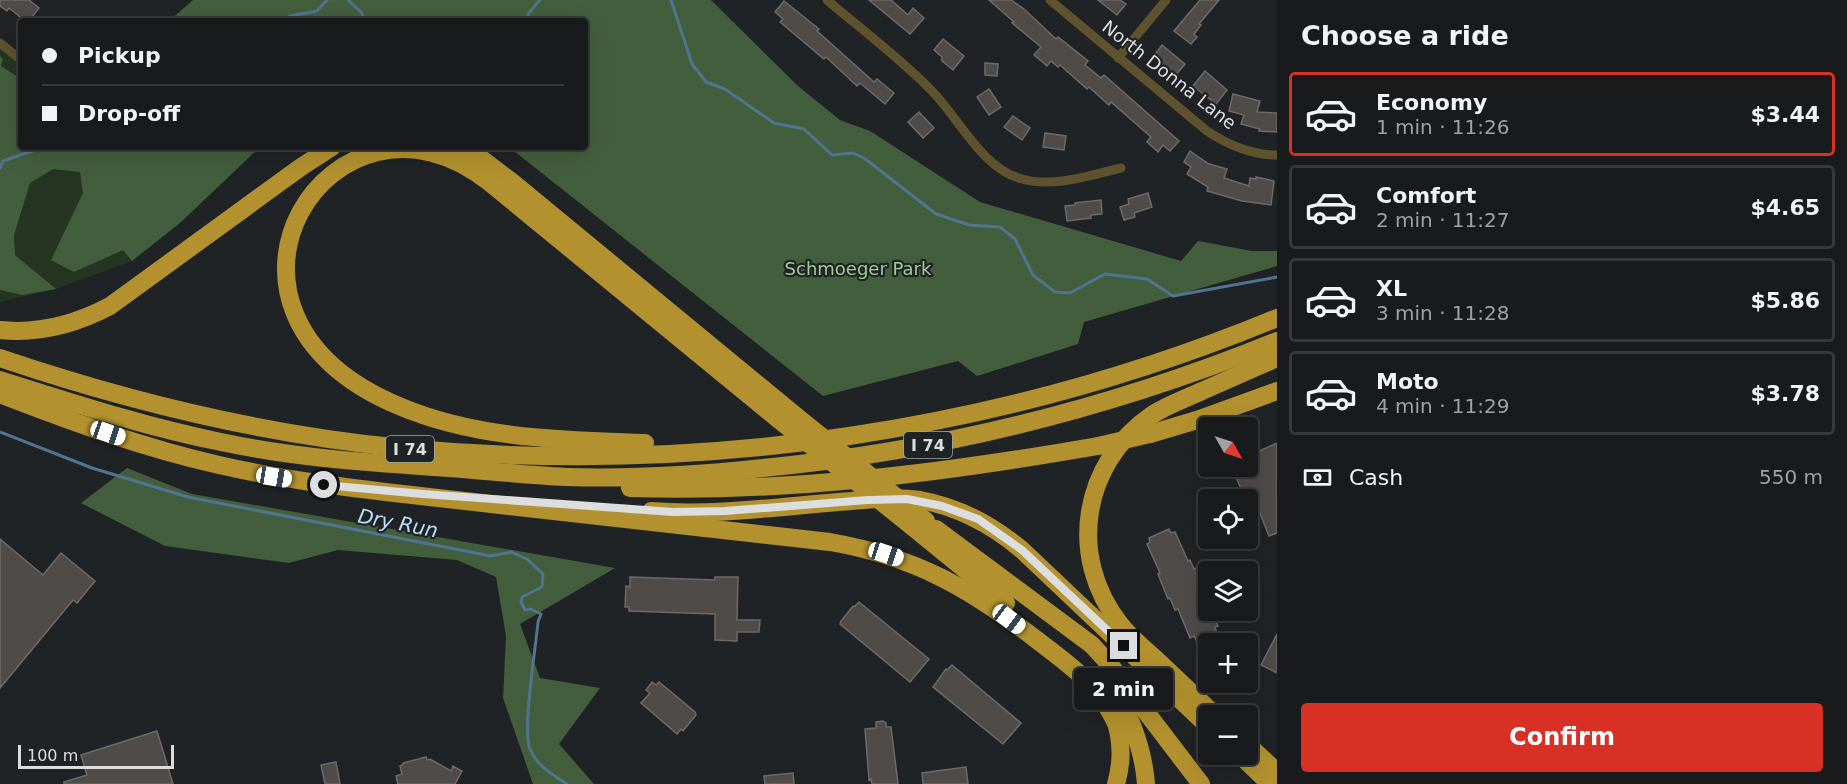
<!DOCTYPE html>
<meta charset="utf-8">
<style>
:root{--surface:#181a1c;--page:#212325;--text:#f1f3f6;--muted:#9fa1a3;--line:#36383b;--accent:#d93025}
body{margin:0;font-family:"DejaVu Sans",sans-serif;background:var(--page);color:var(--text);height:100vh;display:flex;flex-direction:column;font-size:22px;white-space:nowrap}
*{box-sizing:border-box;margin:0}
p{font-size:20px;color:var(--muted)}
.icon{flex:none;width:33px;height:33px;fill:none;stroke:currentColor;stroke-width:2;stroke-linecap:round;stroke-linejoin:round}
.map{position:relative;flex:1;overflow:hidden}
.sheet{display:flex;flex-direction:column;background:var(--surface);width:570px}
.sheet>*{flex:none}
.guide{position:absolute;left:18px;top:18px;width:570px;height:132px;border-radius:6px;box-shadow:0 6px 24px #0002,0 0 0 2px var(--line);display:grid;align-content:center;height:132px;padding:0 24px;background:var(--surface)}
.needle{width:39px;rotate:129deg}
.tools{position:absolute;left:1198px;top:417px;display:grid;gap:12px}
.tools a{display:grid;place-items:center;width:60px;height:60px;border-radius:6px;background:var(--surface);box-shadow:0 6px 24px #0002,0 0 0 2px var(--line);font-size:30px}
.scale{position:absolute;left:18px;bottom:15px;width:156px;box-sizing:border-box;padding-left:6px;border:3px solid #dcdddf;border-top:0;font-size:16px;line-height:21px;white-space:nowrap;color:#dcdddf;-webkit-text-stroke:4px #202325;paint-order:stroke}
.end{position:absolute;width:27px;height:27px;margin:-14px;border:8px solid #dcdddf;background:#111;box-shadow:0 0 0 3px #111}
.from{border-radius:50%}
.bubble{position:absolute;height:42px;border-radius:6px;background:var(--surface);box-shadow:0 6px 24px #0002,0 0 0 2px var(--line);font-size:20px;font-weight:700;line-height:42px;text-align:center}
.car{position:absolute;width:18px;height:36px;margin:-18px -9px;border-radius:8px;box-shadow:0 0 4px 2px #0007;background:linear-gradient(#fff 24%,#345 0 40%,#fff 0 76%,#345 0 86%,#fff 0)}
.guide b{display:flex;align-items:center;gap:21px;height:57px;font-size:22px}
.guide b+b{border-top:2px solid var(--line)}
.guide i{width:15px;height:15px;background:var(--text)}
ul{padding:0;list-style:none}
li{display:flex;align-items:center;gap:18px;height:84px;margin:0 12px 9px;padding:0 12px;border:3px solid var(--line);border-radius:6px}
li div{flex:1}
li b{display:block;font-size:22px}
li em{font-style:normal;font-weight:700}
li.on{border-color:var(--accent)}
li>.icon{width:54px;height:54px;stroke-width:1.5}
h2{padding:0 24px;font-size:27px;line-height:72px}
.pay{display:flex;align-items:center;gap:15px;height:66px;padding:0 24px;font-size:22px}
.pay p{margin-inline-start:auto}
.cta{display:flex;gap:12px;margin-top:auto;padding:12px 24px}
.cta a{flex:1;height:69px;border-radius:6px;background:var(--accent);color:#fff;font-size:24px;font-weight:700;line-height:69px;text-align:center}
main{display:flex;flex:1;min-height:0}
.map>svg:first-child{display:block}
.green{fill:#253521}
.forest{fill:#435e3d}
.lines{fill:none;stroke-linecap:round;stroke-linejoin:round}
.stream{stroke:#517491;stroke-width:3}
.building{fill:#4e4b48;stroke:#6d6a67;stroke-width:1.5}
.street{stroke:#5e522f;stroke-width:9}
.highway{stroke:#b2912e;stroke-width:18}
.highway-bridge{stroke:#b2912e;stroke-width:18}
.route{stroke:#dcdddf;stroke-width:8}
.labels{text-anchor:middle;stroke-width:4.5;stroke-linejoin:round;paint-order:stroke}
.shield{fill:#202325;stroke:#a4a5a7;stroke-width:1.5}
.shield-label{font-size:16px;font-weight:bold;fill:#dcdddf}
.street-label{font-size:18px;fill:#dcdddf;stroke:#202325}
.park-label{font-size:18px;fill:#a0cd96;stroke:#202325}
.water-label{font-size:20px;font-style:italic;fill:#baddf9;stroke:#202325}
</style>
<main>
<div class="map">
<svg width="1277" height="784" viewBox="0 0 1277 784">
<rect width="100%" height="100%" fill="#202325"/>
<!-- green -->
<polygon class="green" points="0,42 21,60 21,147 263,147 259,148 132,261 56,289 0,302"/>
<!-- forest -->
<g class="forest">
<polygon points="193,0 711,0 798,86 840,120 870,131 980,202 1181,261 1198,241 1252,251 1277,251 1277,266 1084,322 1078,344 977,376 958,361 823,396 514,151 505,147 585,147 585,21 169,21"/>
<polygon points="0,56 3,59 1,66 21,79 21,147 263,147 259,148 180,223 132,261 123,250 74,272 51,260 83,193 80,172 53,169 30,183 14,235 15,255 56,289 22,295 0,290"/>
<polygon points="127,468 192,494 615,568 520,624 540,678 600,688 559,744 594,784 533,784 503,698 506,636 496,577 457,560 338,550 289,563 165,546 81,503"/>
</g>
<g class="lines">
<!-- stream -->
<g class="stream">
<polyline points="348,0 362,13 364,21"/>
<polyline points="671,0 692,64 706,82 725,89 774,123 804,129 832,155 853,153 864,158 936,214 969,225 1000,227 1015,239 1033,275 1055,292 1070,293 1105,274 1147,279 1173,296 1277,277"/>
<polyline points="284,21 290,16 317,11 327,0"/>
<polyline points="527,21 528,14 540,0"/>
<polyline points="0,168 3,161 44,147"/>
<path d="M0,432L92,468L188,497L491,556L511,552L527,559L543,574L542,587L522,597L521,602L525,610L531,609L541,614L538,622C536,646 522,731 530,749C537,766 552,774 567,784"/>
</g>
</g>
<!-- building -->
<g class="building">
<polygon points="0,0 29,0 39,8 29,21 25,21 9,8 7,11 0,6"/>
<polygon points="869,0 891,0 908,15 913,8 924,18 910,34"/>
<polygon points="989,0 1011,0 1024,9 1056,39 1058,37 1088,61 1085,65 1101,78 1104,75 1179,141 1170,151 1163,145 1158,152 1147,142 1151,137 1111,102 1109,105 1089,87 1087,89 1060,65 1058,67 1051,61 1047,66 1034,55 1041,47 1012,23 1014,22"/>
<polygon points="1098,0 1120,0 1126,4 1117,15"/>
<polygon points="1200,0 1219,0 1199,24 1201,25 1194,34 1197,37 1191,44 1174,31"/>
<polygon points="784,1 819,29 817,31 874,82 877,79 894,93 885,104 860,83 857,86 826,57 824,59 780,22 783,19 775,12"/>
<polygon points="943,39 964,56 953,70 942,61 942,57 934,50"/>
<polygon points="1162,45 1185,64 1175,76 1153,57"/>
<polygon points="985,63 998,64 997,76 985,75"/>
<polygon points="1205,71 1227,90 1216,104 1193,86"/>
<polygon points="989,89 1001,107 989,115 977,97"/>
<polygon points="1233,94 1260,101 1257,112 1277,113 1277,132 1259,131 1260,129 1241,124 1244,115 1229,111"/>
<polygon points="919,112 934,128 923,138 908,122"/>
<polygon points="1013,116 1030,128 1022,140 1004,127"/>
<polygon points="1045,133 1066,136 1064,150 1043,147"/>
<polygon points="1190,151 1209,164 1227,169 1224,178 1249,186 1250,178 1256,179 1256,177 1274,181 1271,205 1242,201 1207,191 1208,187 1187,174 1191,167 1184,162"/>
<polygon points="1148,193 1152,207 1134,213 1135,217 1124,220 1120,207 1129,204 1128,199"/>
<polygon points="1101,200 1102,214 1091,215 1091,218 1067,221 1065,206 1075,205 1075,203"/>
<polygon points="1277,443 1277,533 1269,536 1259,511 1248,516 1248,500 1246,500 1231,466 1248,466 1248,456"/>
<polygon points="1169,529 1171,533 1175,532 1188,561 1190,560 1194,569 1211,562 1215,572 1209,572 1209,576 1200,579 1209,602 1209,610 1211,610 1218,626 1215,627 1216,631 1197,642 1194,636 1190,638 1178,609 1175,610 1170,598 1168,599 1158,574 1160,573 1147,544 1150,542 1149,538"/>
<polygon points="0,539 43,575 61,553 95,581 77,603 73,600 0,688"/>
<polygon points="630,577 715,580 715,577 738,577 737,620 760,620 759,632 737,632 737,641 715,640 715,614 629,611 629,607 625,607 626,586 630,587"/>
<polygon points="859,602 929,659 910,682 840,624 841,621 853,606 854,607"/>
<polygon points="1277,634 1277,673 1261,665"/>
<polygon points="952,665 1021,723 1003,744 933,687 946,669 947,670"/>
<polygon points="652,682 656,685 659,682 695,712 696,715 683,731 681,729 677,734 641,703 650,693 646,690"/>
<polygon points="883,721 886,723 886,727 891,727 898,784 872,784 871,779 869,780 865,729 876,728 876,722"/>
<polygon points="157,731 173,784 64,784 64,782 87,775 81,755"/>
<polygon points="426,757 427,760 430,759 451,771 453,766 462,771 455,784 398,784 396,776 402,774 400,766 403,765 403,763"/>
<polygon points="336,762 340,784 325,784 321,765"/>
<polygon points="966,767 968,784 923,784 922,773"/>
<polygon points="793,773 794,784 765,784 764,776"/>
</g>
<g class="lines">
<!-- street -->
<g class="street">
<path d="M827,0C861,29 897,56 928,87C957,114 981,169 1022,179C1054,188 1090,175 1121,168"/>
<path d="M1050,0L1207,131C1228,145 1251,155 1277,155"/>
<polyline points="0,43 21,60"/>
<polyline points="1118,58 1166,0"/>
</g>
<!-- highway -->
<g class="highway">
<polyline points="462,147 479,157 512,182 796,416"/>
<path d="M0,330C39,334 76,324 110,306L301,167L332,147"/>
<path d="M0,358C130,402 265,435 403,448C700,476 1001,432 1277,318"/>
<path d="M0,380C73,403 146,427 221,442C296,458 372,463 449,468C488,471 527,475 566,477C632,479 698,475 763,468C940,451 1112,408 1277,341"/>
<path d="M0,394C72,422 144,448 219,465C289,481 359,489 429,497C563,513 696,526 830,542C916,557 969,588 1037,640C1073,668 1097,683 1117,725"/>
<polyline points="1150,434 1197,420 1277,391"/>
<path d="M645,443C563,440 476,439 399,406C170,310 335,60 489,182L778,419"/>
<path d="M630,488C787,493 943,473 1098,446"/>
<path d="M651,511C713,516 776,507 838,502C865,500 893,496 920,500C960,507 992,525 1022,550L1209,727"/>
<polyline points="909,524 1006,603"/>
<polyline points="936,529 1092,645 1111,666 1201,784"/>
<path d="M1109,680C1129,712 1143,745 1146,784"/>
<path d="M1113,714C1122,737 1123,760 1116,784"/>
<path d="M1216,716C1197,698 1178,680 1159,662C1146,650 1131,638 1120,624C1067,557 1082,463 1152,415C1167,405 1185,399 1202,391C1227,380 1252,369 1277,358"/>
<polyline points="1248,745 1277,772"/>
<polyline points="1239,754 1270,784"/>
</g>
<!-- highway-bridge -->
<g class="highway-bridge">
<polyline points="796,416 926,521"/>
<polyline points="778,419 909,524"/>
<polyline points="1098,446 1150,434"/>
</g>
</g>
<g class="lines">
<!-- route -->
<polyline class="route" points="324,485 423,494 673,512 725,511 868,500 907,499 942,506 978,519 1022,550 1124,646"/>
</g>
<g class="labels">
<!-- shield labels -->
<g class="shield">
<rect x="904" y="432" width="48" height="26" rx="4.5"/>
<rect x="386" y="436" width="48" height="26" rx="4.5"/>
</g>
<g class="shield-label">
<text x="928" y="451">I 74</text>
<text x="410" y="455">I 74</text>
</g>
<!-- street labels -->
<g class="street-label">
<text transform="translate(1169 75) rotate(38)" y="6">North Donna Lane</text>
</g>
<!-- park labels -->
<g class="park-label">
<text x="858" y="275">Schmoeger Park</text>
</g>
<!-- water labels -->
<g class="water-label">
<text transform="translate(398 523) rotate(11)" y="7">Dry Run</text>
</g>
</g>
</svg>
<div class="tools">
<a><svg class="needle" viewBox="-14 -14 28 28"><path d="M0-13l5 13h-10z" fill="#e53935"/><path d="M0 13l5-13h-10z" fill="#9fa1a3"/></svg></a>
<a><svg class="icon" aria-label="locate" viewBox="0 0 24 24"><circle cx="12" cy="12" r="6"/><path d="M12 2v4M12 18v4M2 12h4M18 12h4"/></svg></a>
<a><svg class="icon" aria-label="layers" viewBox="0 0 24 24"><path d="M12 4l9 5-9 5-9-5zM3 14l9 5 9-5"/></svg></a>
<a>+</a>
<a>−</a>
</div>
<div class="scale">100 m</div>
<i class="end from" style="left:324px;top:485px"></i>
<i class="end" style="left:1124px;top:646px"></i>
<div class="bubble" style="left:1074px;top:668px;width:99px">2 min</div>
<i class="car" style="left:108px;top:433px;rotate:109deg"></i>
<i class="car" style="left:274px;top:477px;rotate:99deg"></i>
<i class="car" style="left:886px;top:554px;rotate:108deg"></i>
<i class="car" style="left:1009px;top:619px;rotate:127deg"></i>
<div class="guide">
<b><i class="from"></i>Pickup</b>
<b><i></i>Drop-off</b>
</div>
</div>
<section class="sheet">
<h2>Choose a ride</h2>
<ul>
<li class="on"><svg class="icon" aria-label="car" viewBox="0 0 24 24"><path d="M5 17H2v-5l4-1 3-4h7l3 4 3 1v5h-3M9 17h6M6 11h13"/><circle cx="7" cy="17" r="2"/><circle cx="17" cy="17" r="2"/></svg><div><b>Economy</b><p>1 min · 11:26</p></div><em>$3.44</em></li>
<li><svg class="icon" aria-label="car" viewBox="0 0 24 24"><path d="M5 17H2v-5l4-1 3-4h7l3 4 3 1v5h-3M9 17h6M6 11h13"/><circle cx="7" cy="17" r="2"/><circle cx="17" cy="17" r="2"/></svg><div><b>Comfort</b><p>2 min · 11:27</p></div><em>$4.65</em></li>
<li><svg class="icon" aria-label="car" viewBox="0 0 24 24"><path d="M5 17H2v-5l4-1 3-4h7l3 4 3 1v5h-3M9 17h6M6 11h13"/><circle cx="7" cy="17" r="2"/><circle cx="17" cy="17" r="2"/></svg><div><b>XL</b><p>3 min · 11:28</p></div><em>$5.86</em></li>
<li><svg class="icon" aria-label="car" viewBox="0 0 24 24"><path d="M5 17H2v-5l4-1 3-4h7l3 4 3 1v5h-3M9 17h6M6 11h13"/><circle cx="7" cy="17" r="2"/><circle cx="17" cy="17" r="2"/></svg><div><b>Moto</b><p>4 min · 11:29</p></div><em>$3.78</em></li>
</ul>
<div class="pay"><svg class="icon" aria-label="cash" viewBox="0 0 24 24"><path d="M3 7h18v10H3z"/><circle cx="12" cy="12" r="2"/></svg>Cash<p>550 m</p></div>
<div class="cta"><a>Confirm</a></div>
</section>
</main>
